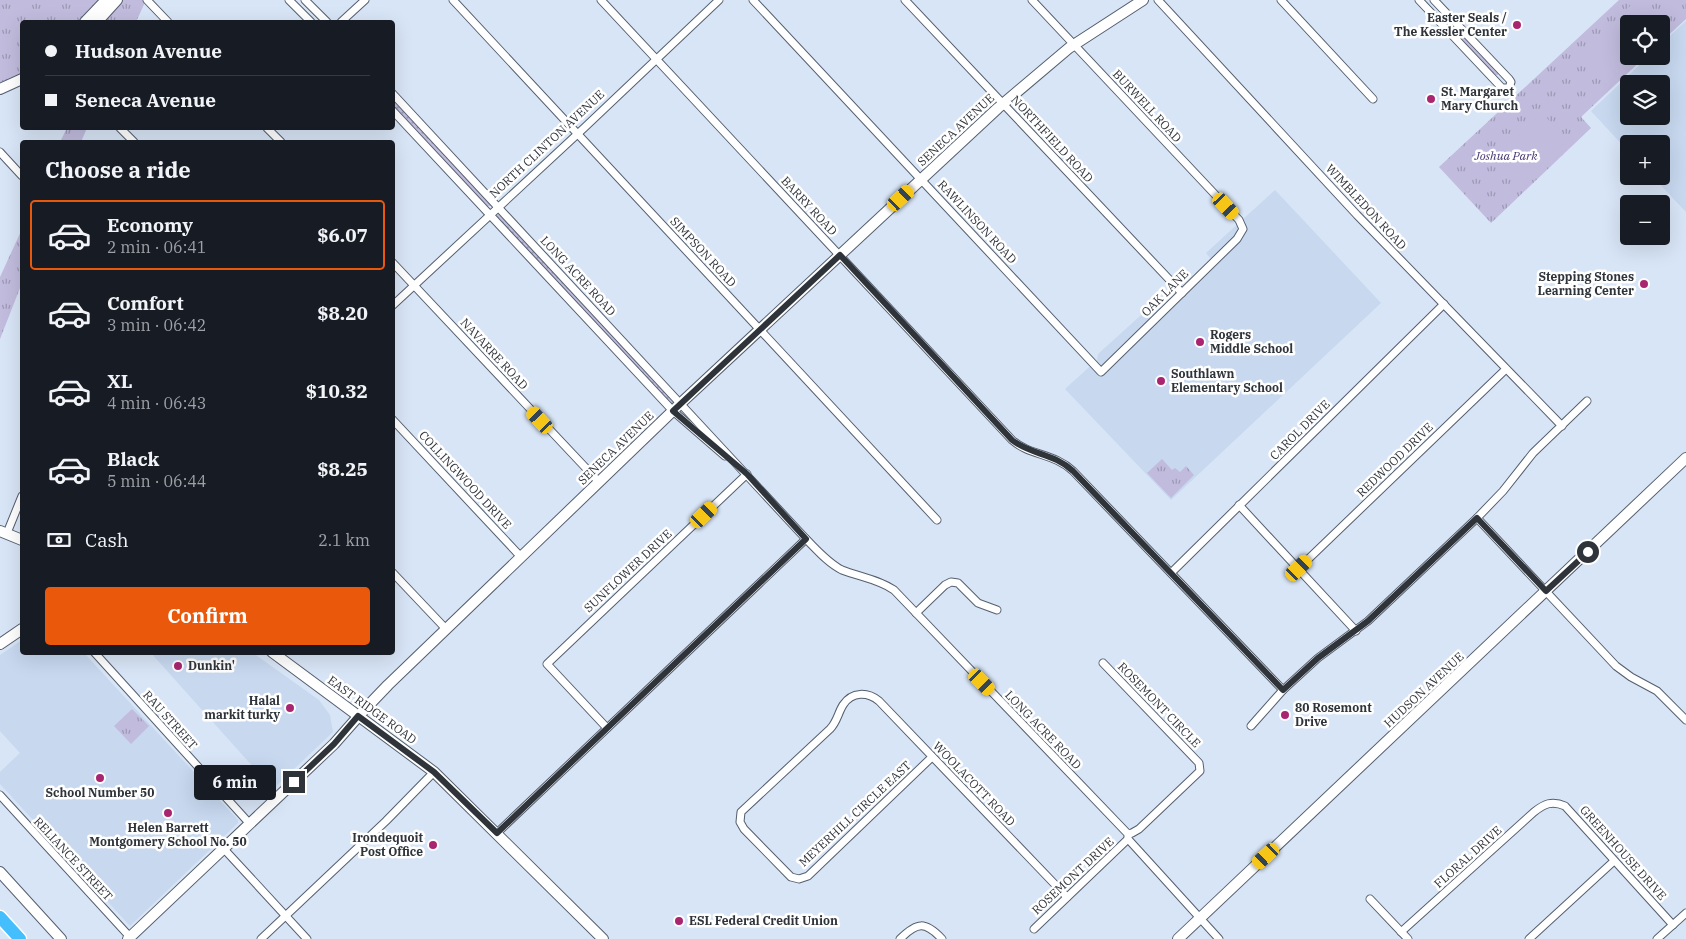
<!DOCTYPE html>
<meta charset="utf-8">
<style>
:root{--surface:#171b24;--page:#20242c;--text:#f1f3f6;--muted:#9ea1a6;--line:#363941;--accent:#ea580c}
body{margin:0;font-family:"IBM Plex Serif",serif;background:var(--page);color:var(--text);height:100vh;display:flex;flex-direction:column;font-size:19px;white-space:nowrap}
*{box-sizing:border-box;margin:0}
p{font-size:16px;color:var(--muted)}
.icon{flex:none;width:28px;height:28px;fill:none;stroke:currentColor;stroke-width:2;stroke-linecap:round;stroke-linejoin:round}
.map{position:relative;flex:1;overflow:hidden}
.sheet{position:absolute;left:20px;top:140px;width:375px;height:515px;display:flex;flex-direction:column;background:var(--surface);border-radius:5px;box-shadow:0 5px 20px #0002}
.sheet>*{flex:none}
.banner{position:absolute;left:20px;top:20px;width:375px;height:110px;border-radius:5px;box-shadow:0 5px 20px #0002;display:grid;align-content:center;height:110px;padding:0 25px;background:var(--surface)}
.buttons{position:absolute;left:1620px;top:15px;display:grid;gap:10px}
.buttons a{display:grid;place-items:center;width:50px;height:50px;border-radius:5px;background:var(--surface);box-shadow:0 5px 20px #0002;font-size:25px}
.end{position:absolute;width:22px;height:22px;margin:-11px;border:6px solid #2f343b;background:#fff;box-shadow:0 0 0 2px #fff}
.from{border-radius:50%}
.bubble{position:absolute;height:35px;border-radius:5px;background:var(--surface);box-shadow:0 5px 20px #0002;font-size:16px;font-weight:700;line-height:35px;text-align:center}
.car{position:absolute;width:15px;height:30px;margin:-15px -8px;border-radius:6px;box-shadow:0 0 4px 1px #0007;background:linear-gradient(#f5c518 24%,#345 0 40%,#f5c518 0 76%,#345 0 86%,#f5c518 0)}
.banner b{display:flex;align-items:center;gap:18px;height:48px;font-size:19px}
.banner b+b{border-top:1px solid var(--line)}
.banner i{width:12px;height:12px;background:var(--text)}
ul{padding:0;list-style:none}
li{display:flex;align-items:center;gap:15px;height:70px;margin:0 10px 8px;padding:0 15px;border:2px solid transparent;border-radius:5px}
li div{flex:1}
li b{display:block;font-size:19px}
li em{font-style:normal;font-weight:700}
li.active{border-color:var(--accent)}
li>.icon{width:45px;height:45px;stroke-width:1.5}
h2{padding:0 25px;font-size:22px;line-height:60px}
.pay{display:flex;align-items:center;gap:12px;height:55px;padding:0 25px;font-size:19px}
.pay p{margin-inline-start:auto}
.primary-button{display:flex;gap:10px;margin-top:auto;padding:10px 25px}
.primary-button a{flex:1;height:58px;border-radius:5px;background:var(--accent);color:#fff;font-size:20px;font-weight:700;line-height:58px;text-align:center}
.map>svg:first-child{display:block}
.built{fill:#c7d8ef;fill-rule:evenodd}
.grass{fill:url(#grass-dots)}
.park{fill:url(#park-tufts)}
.pitch{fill:#c1bbdd}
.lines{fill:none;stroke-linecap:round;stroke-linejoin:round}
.street-casing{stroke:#545f6e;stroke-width:9}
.secondary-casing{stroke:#545f6e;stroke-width:12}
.highway-casing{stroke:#fff;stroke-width:15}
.street{stroke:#fff;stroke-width:7}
.secondary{stroke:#fff;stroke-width:10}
.highway{stroke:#44befd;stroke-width:12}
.route{stroke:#2f343b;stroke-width:6}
.poi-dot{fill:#a9256f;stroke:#fff;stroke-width:2}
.labels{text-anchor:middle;stroke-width:5;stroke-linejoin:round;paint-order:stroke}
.poi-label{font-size:12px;font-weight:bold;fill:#2f343b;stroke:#fff;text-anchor:start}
.street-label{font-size:12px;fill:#2f343b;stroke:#fff}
.park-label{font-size:12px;font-style:italic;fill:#453472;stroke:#fff}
</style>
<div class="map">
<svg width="1686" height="939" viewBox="0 0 1686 939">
<defs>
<pattern id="grass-dots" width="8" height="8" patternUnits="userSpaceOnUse" patternTransform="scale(1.25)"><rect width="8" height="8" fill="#c1bbdd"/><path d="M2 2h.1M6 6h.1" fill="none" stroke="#9d99b4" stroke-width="1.8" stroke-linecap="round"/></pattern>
<pattern id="park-tufts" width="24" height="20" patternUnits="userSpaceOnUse" patternTransform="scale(1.25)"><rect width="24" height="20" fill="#c1bbdd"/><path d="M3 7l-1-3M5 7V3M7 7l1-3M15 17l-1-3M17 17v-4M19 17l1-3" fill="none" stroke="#9d99b4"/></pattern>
</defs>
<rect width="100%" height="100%" fill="#d8e5f6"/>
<!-- built -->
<g class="built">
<path d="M1686,21V212L1652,176H1661V144H1629V152L1591,111L1649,56H1661V44ZM1629,84H1661V116H1629Z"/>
<polygon points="1275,190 1381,303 1171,500 1065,389 1097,360 1098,354 1150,307 1162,318 1216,265 1206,253"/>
<polygon points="22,640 22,652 84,653 238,820 238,823 130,926 0,784 0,772 20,753 0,731 0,655"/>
<polygon points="151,653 253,653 319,700 330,715 333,732 273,789"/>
</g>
<!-- grass -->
<g class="grass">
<polygon points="1451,24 1498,71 1498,75 1494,75 1449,28 1449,25"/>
<polygon points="392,98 491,204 490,206 487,206 393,106"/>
<polygon points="500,213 674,399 672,404 497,218 497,215"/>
</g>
<!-- park -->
<g class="park">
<polygon points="0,0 146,0 136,22 22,22 22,79 0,89"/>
<polygon points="1619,0 1686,0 1686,19 1661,42 1661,24 1629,24 1629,56 1646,56 1581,117 1591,128 1491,223 1439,167"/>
<polygon points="67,128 87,128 81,142 60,142"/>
<polygon points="22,229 22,283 0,339 0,277"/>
<polygon points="1162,459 1172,470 1175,468 1180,472 1186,466 1194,475 1171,498 1147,473"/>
<polygon points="132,709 149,726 131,744 114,726"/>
</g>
<!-- pitch -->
<g class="pitch">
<polygon points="1631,5 1648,24 1629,24 1629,56 1631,56 1609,77 1584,50"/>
<polygon points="1542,113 1568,140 1520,184 1495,157"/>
</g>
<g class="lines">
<!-- street casing -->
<g class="street-casing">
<g id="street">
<polyline points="147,0 168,22"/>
<polyline points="289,0 311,22"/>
<polyline points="305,0 327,22"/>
<polyline points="453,0 937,520"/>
<path d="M601,0L1012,440C1030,456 1054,453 1073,471L1283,690"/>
<polyline points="753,0 1101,372 1237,239 1243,229 1239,220 1032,0"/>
<polyline points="905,0 1182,293"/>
<polyline points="1158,0 1357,215 1562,426"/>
<polyline points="1281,0 1373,99"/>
<polyline points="1419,0 1502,88 1509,88 1511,82 1509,79 1434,0"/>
<polyline points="341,22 365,0"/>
<path d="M392,93L806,539C817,550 828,563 842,570C860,577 878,579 894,590L1128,834V839L1219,939"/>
<polyline points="392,110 673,411 725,456"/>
<polyline points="120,128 134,142"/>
<polyline points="267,128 281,142"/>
<polyline points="0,152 22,176"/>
<polyline points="392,262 599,482"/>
<polyline points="392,306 584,128 719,0"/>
<polyline points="392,419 521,557"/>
<polyline points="1239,505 1356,631"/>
<polyline points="1477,518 1616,666 1631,677 1657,691 1686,720"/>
<polyline points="7,533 22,496"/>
<polyline points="1299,568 1506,369"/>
<polyline points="392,572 446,629"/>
<polyline points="1172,572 1444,304"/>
<polyline points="916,613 945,585 951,582 958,583 978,603 997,610"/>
<polyline points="94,652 250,824"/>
<polyline points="1103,663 1199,763 1200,771 1139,829 1132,833 1128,834"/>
<polyline points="1251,726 1283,690 1318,658 1368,621 1477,518 1503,491 1533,453 1587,401"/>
<polyline points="607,728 547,664 747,474"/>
<path d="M932,757L808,876L799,879L791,877L744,829L740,822L741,812L830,729C837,722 838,713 843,705C852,691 868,692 879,701L1067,897"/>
<polyline points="0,795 130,937"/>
<polyline points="497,833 806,539"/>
<polyline points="224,849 307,939"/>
<polyline points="1370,899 1408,939"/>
<polyline points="1034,929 1128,839"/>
<path d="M1401,932L1534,812C1544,804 1552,800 1565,806L1673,925"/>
<polyline points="261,939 386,821 434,772"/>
<path d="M900,939C917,922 925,921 942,939"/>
<polyline points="1529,939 1614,861"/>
<polyline points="1657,939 1686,913"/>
</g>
</g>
<!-- secondary casing -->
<g class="secondary-casing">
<g id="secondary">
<polyline points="85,22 106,0"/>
<polyline points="97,22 117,0"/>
<polyline points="0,89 22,79"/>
<polyline points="0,531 22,540"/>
<polyline points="0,644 22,629"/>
<polyline points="272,652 434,772 603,939"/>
<polyline points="0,872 61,939"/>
<polyline points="128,939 334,744 364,710 388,685 681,403 998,108 1069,48 1143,0"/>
<polyline points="1178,939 1686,458"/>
</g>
</g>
<!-- highway casing -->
<g class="highway-casing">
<polyline id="highway" points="0,917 20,939"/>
</g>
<!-- street -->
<use href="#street" class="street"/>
<!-- secondary -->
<use href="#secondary" class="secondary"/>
<!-- highway -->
<use href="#highway" class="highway"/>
</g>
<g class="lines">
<!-- route -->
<path class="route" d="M294,782L334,744L358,716L434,772L497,833L806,539L747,474L673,411L840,255L1012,440C1031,455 1054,453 1073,471L1283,690L1318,658L1368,621L1477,518L1546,591L1588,552"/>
</g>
<!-- markers -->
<g class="poi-dot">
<circle cx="1517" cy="25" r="5"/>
<circle cx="1431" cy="99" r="5"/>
<circle cx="1644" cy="284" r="5"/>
<circle cx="1200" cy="342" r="5"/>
<circle cx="1161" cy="381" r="5"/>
<circle cx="178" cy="666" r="5"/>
<circle cx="290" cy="708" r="5"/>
<circle cx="1285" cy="715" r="5"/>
<circle cx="100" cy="778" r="5"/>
<circle cx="168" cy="813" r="5"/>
<circle cx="433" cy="845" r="5"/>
<circle cx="679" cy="921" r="5"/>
</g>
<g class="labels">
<!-- poi labels -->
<g class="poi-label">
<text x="1507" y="22" text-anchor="end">Easter Seals /<tspan x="1507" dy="14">The Kessler Center</tspan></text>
<text x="1441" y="96">St. Margaret<tspan x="1441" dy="14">Mary Church</tspan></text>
<text x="1634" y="281" text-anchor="end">Stepping Stones<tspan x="1634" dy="14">Learning Center</tspan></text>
<text x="1210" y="339">Rogers<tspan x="1210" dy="14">Middle School</tspan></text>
<text x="1171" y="378">Southlawn<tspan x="1171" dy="14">Elementary School</tspan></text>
<text x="188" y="670">Dunkin'</text>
<text x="280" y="705" text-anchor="end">Halal<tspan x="280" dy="14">markit turky</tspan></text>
<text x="1295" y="712">80 Rosemont<tspan x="1295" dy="14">Drive</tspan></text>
<text x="100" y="797" text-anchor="middle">School Number 50</text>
<text x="168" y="832" text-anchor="middle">Helen Barrett<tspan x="168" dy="14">Montgomery School No. 50</tspan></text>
<text x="423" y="842" text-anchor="end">Irondequoit<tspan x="423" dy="14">Post Office</tspan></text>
<text x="689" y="925">ESL Federal Credit Union</text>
</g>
<!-- street labels -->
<g class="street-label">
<text transform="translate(1147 106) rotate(47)" y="4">BURWELL ROAD</text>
<text transform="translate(956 130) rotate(-43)" y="4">SENECA AVENUE</text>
<text transform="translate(1052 139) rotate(47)" y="4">NORTHFIELD ROAD</text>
<text transform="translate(547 144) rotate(-43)" y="4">NORTH CLINTON AVENUE</text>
<text transform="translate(809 206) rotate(47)" y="4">BARRY ROAD</text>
<text transform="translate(1366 207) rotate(47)" y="4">WIMBLEDON ROAD</text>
<text transform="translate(977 222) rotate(47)" y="4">RAWLINSON ROAD</text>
<text transform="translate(703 252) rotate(47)" y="4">SIMPSON ROAD</text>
<text transform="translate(578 276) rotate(47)" y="4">LONG ACRE ROAD</text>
<text transform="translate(1165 293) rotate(-45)" y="4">OAK LANE</text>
<text transform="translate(494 354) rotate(47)" y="4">NAVARRE ROAD</text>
<text transform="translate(1300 430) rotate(-45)" y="4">CAROL DRIVE</text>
<text transform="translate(616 448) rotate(-44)" y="4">SENECA AVENUE</text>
<text transform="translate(1395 460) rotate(-44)" y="4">REDWOOD DRIVE</text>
<text transform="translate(465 480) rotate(47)" y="4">COLLINGWOOD DRIVE</text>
<text transform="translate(628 571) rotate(-43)" y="4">SUNFLOWER DRIVE</text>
<text transform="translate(1424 690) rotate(-43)" y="4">HUDSON AVENUE</text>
<text transform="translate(1159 705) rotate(46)" y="4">ROSEMONT CIRCLE</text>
<text transform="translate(372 710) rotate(36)" y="4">EAST RIDGE ROAD</text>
<text transform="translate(170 720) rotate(48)" y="4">RAU STREET</text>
<text transform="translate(1043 730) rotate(46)" y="4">LONG ACRE ROAD</text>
<text transform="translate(974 784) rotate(46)" y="4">WOOLACOTT ROAD</text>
<text transform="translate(855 814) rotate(-43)" y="4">MEYERHILL CIRCLE EAST</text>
<text transform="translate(1623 853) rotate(48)" y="4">GREENHOUSE DRIVE</text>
<text transform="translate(1468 857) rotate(-42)" y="4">FLORAL DRIVE</text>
<text transform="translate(73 859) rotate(47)" y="4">RELIANCE STREET</text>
<text transform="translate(1073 876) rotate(-43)" y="4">ROSEMONT DRIVE</text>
</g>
<!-- park labels -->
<g class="park-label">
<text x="1506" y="160">Joshua Park</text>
</g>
</g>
</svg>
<div class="buttons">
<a><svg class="icon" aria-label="locate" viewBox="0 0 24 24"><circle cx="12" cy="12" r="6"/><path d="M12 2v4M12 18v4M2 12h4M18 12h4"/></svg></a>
<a><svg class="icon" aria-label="layers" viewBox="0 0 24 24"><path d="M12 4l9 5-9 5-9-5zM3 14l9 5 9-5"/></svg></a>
<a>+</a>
<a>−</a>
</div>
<i class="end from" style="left:1588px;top:552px"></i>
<i class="end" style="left:294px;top:782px"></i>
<div class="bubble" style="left:194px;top:765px;width:82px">6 min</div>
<i class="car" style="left:901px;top:198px;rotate:47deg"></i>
<i class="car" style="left:1226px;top:206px;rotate:137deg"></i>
<i class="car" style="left:540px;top:420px;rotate:317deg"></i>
<i class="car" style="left:704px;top:515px;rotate:46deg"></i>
<i class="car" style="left:1299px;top:568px;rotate:46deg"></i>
<i class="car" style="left:982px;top:682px;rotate:136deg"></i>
<i class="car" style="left:1266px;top:856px;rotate:227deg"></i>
<div class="banner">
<b><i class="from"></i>Hudson Avenue</b>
<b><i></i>Seneca Avenue</b>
</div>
<section class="sheet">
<h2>Choose a ride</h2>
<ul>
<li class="active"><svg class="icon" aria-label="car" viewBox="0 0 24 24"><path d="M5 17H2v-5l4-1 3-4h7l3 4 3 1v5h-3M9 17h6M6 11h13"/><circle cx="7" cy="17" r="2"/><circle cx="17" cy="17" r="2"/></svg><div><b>Economy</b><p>2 min · 06:41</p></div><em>$6.07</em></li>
<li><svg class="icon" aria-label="car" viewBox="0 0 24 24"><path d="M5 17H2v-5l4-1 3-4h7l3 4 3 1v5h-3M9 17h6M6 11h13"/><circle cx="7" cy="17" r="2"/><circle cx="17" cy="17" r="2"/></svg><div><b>Comfort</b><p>3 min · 06:42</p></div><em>$8.20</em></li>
<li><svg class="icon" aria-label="car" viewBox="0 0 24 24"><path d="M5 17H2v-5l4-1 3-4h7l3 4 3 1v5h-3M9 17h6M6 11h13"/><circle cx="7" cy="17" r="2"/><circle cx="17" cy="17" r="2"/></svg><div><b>XL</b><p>4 min · 06:43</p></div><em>$10.32</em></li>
<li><svg class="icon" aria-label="car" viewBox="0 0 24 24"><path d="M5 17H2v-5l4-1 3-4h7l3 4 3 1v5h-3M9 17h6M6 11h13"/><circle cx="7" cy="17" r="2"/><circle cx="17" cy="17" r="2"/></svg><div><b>Black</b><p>5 min · 06:44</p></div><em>$8.25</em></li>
</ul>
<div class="pay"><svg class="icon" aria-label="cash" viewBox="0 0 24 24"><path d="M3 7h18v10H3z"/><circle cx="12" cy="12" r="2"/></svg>Cash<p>2.1 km</p></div>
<div class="primary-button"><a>Confirm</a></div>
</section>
</div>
